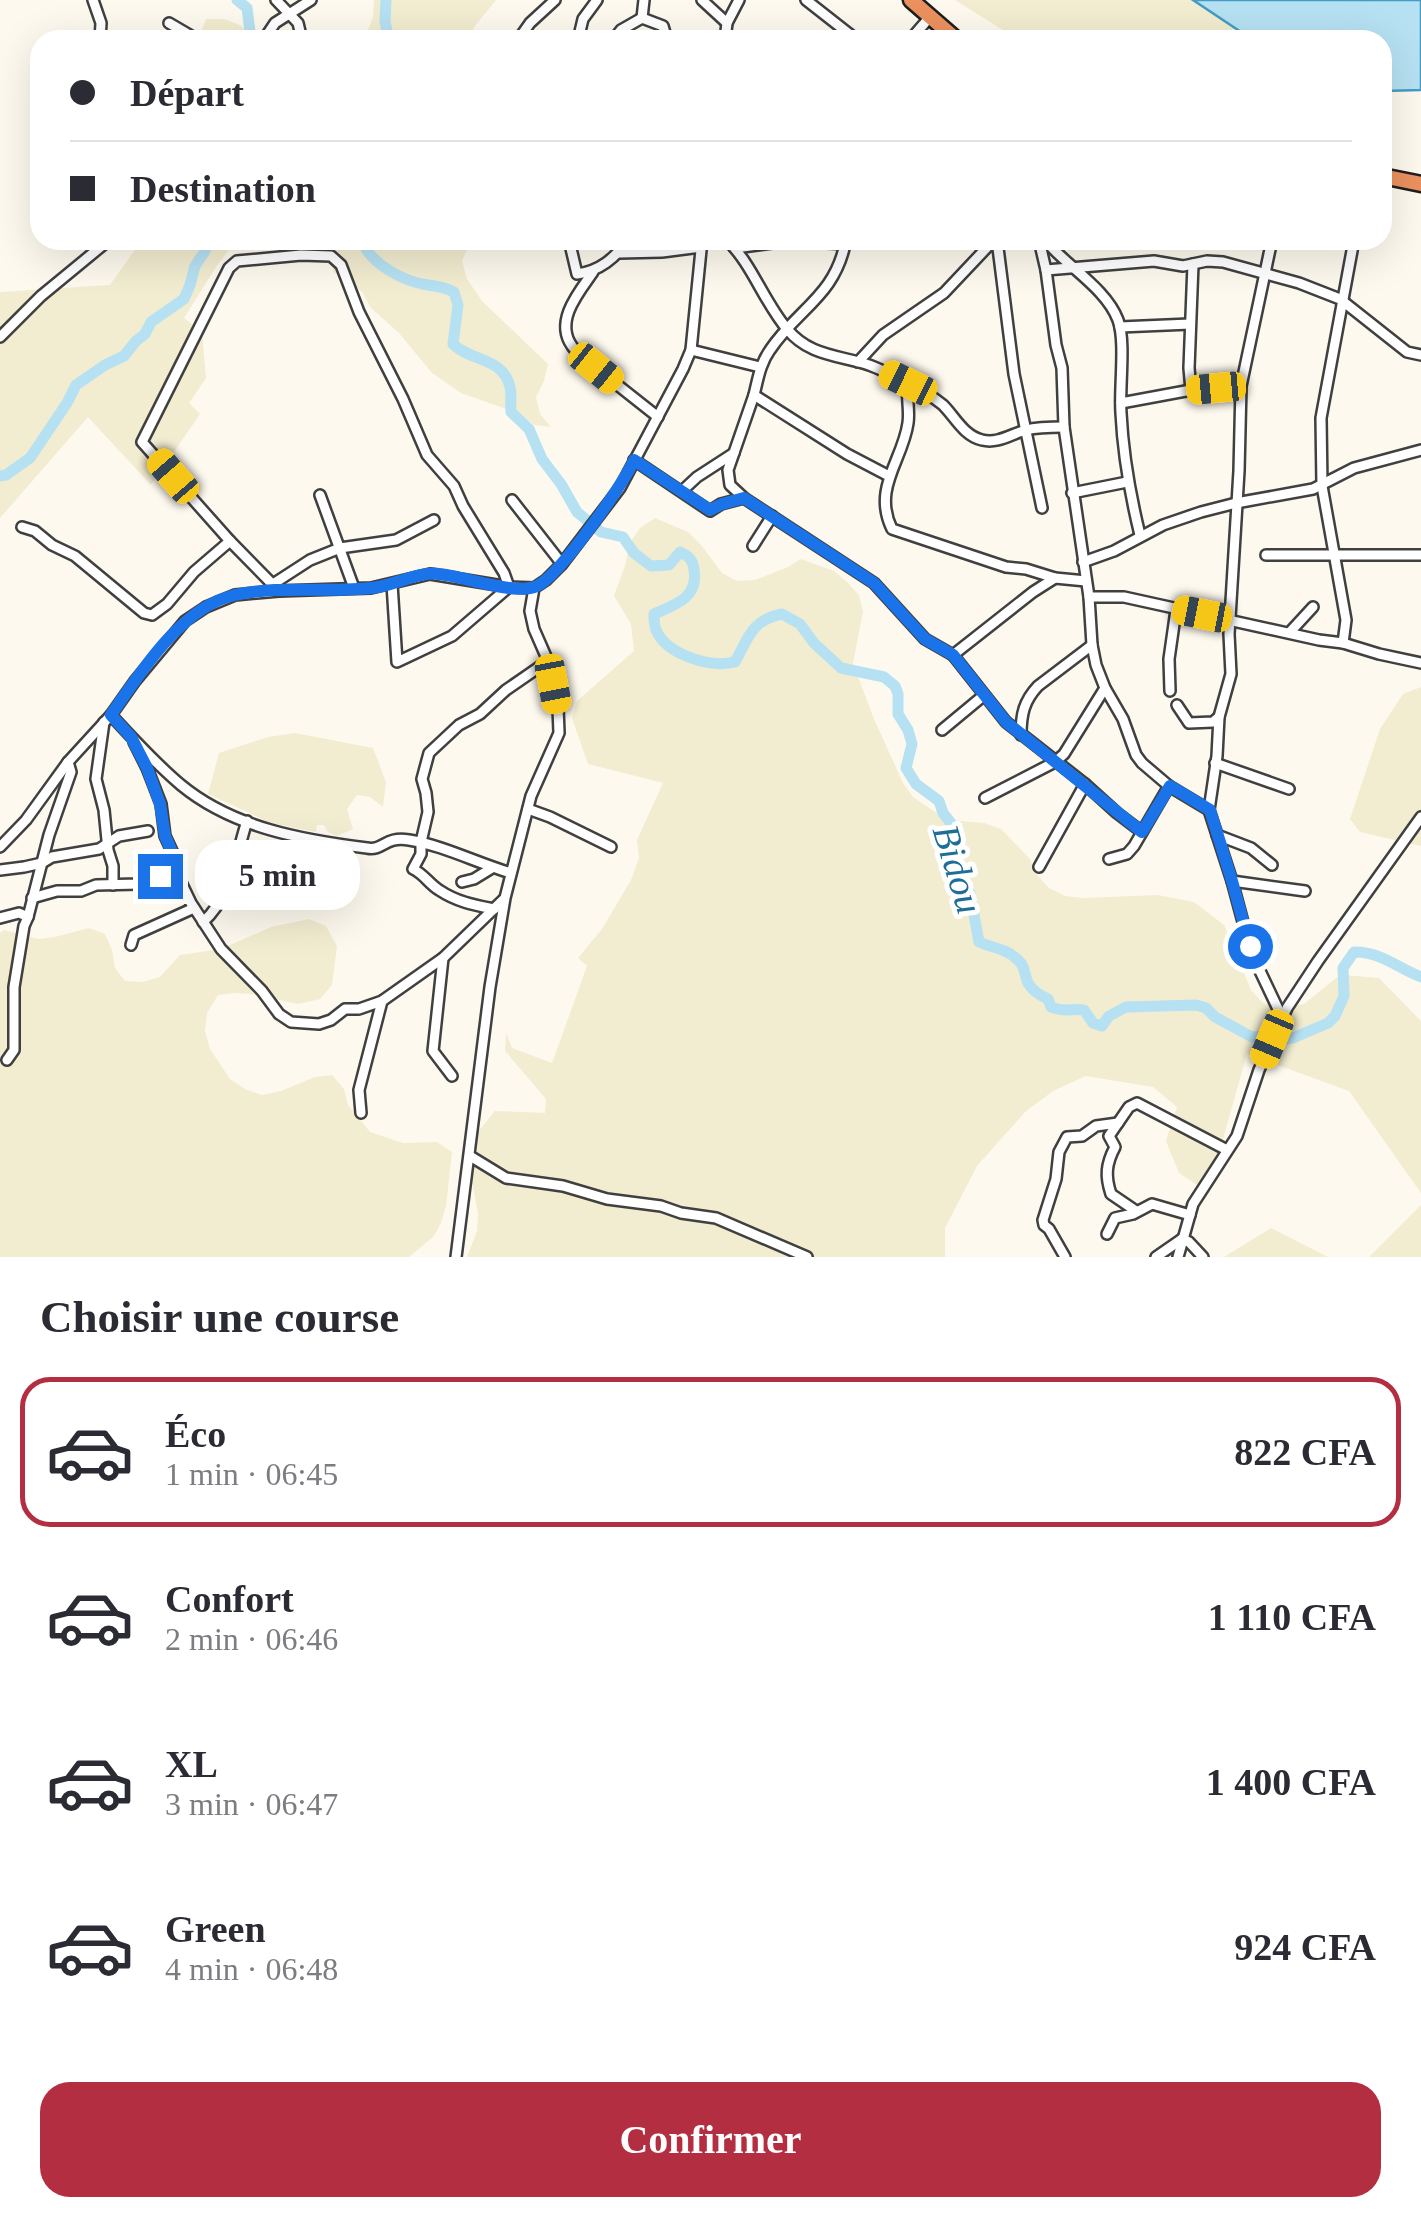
<!DOCTYPE html>
<html lang="fr">
<meta charset="utf-8">
<style>
:root{--surface:#fff;--page:#f7f7f7;--text:#2b2b33;--muted:#7c7c81;--line:#e1e1e2;--accent:#b42e41}
body{margin:0;font-family:Georgia,serif;background:var(--page);color:var(--text);height:100vh;display:flex;flex-direction:column;font-size:38px;white-space:nowrap}
*{box-sizing:border-box;margin:0}
p{font-size:32px;color:var(--muted)}
.icon{flex:none;width:55px;height:55px;fill:none;stroke:currentColor;stroke-width:2;stroke-linecap:round;stroke-linejoin:round}
.map{position:relative;height:1257px;overflow:hidden}
.details{display:flex;flex-direction:column;background:var(--surface);flex:1}
.details>*{flex:none}
.banner{position:absolute;left:30px;top:30px;width:1362px;height:220px;border-radius:30px;box-shadow:0 10px 40px #0002;display:grid;align-content:center;height:220px;padding:0 40px;background:var(--surface)}
.end{position:absolute;width:45px;height:45px;margin:-22px;border:12px solid #1a73e8;background:#fff;box-shadow:0 0 0 5px #fff}
.from{border-radius:50%}
.bubble{position:absolute;height:70px;border-radius:30px;background:var(--surface);box-shadow:0 10px 40px #0002;font-size:32px;font-weight:600;line-height:70px;text-align:center}
.car{position:absolute;width:30px;height:60px;margin:-30px -15px;border-radius:12px;box-shadow:0 0 8px 2px #0007;background:linear-gradient(#f5c518 24%,#345 0 40%,#f5c518 0 76%,#345 0 86%,#f5c518 0)}
.banner b{display:flex;align-items:center;gap:35px;height:95px;font-size:38px}
.banner b+b{border-top:2px solid var(--line)}
.banner i{width:25px;height:25px;background:var(--text)}
ul{padding:0;list-style:none}
li{display:flex;align-items:center;gap:30px;height:150px;margin:0 20px 15px;padding:0 20px;border:5px solid transparent;border-radius:30px}
li div{flex:1}
li b{display:block;font-size:38px}
li em{font-style:normal;font-weight:600}
li.active{border-color:var(--accent)}
li>.icon{width:90px;height:90px;stroke-width:1.5}
h2{padding:0 40px;font-size:45px;line-height:120px}
.cta{display:flex;gap:20px;margin-top:auto;padding:20px 40px}
.cta a{flex:1;height:115px;border-radius:30px;background:var(--accent);color:#fff;font-size:40px;font-weight:600;line-height:115px;text-align:center}
.map>svg:first-child{display:block}
.farmland{fill:#f2ecd0}
.water{fill:#b6e1f2;stroke:#419dc5;stroke-width:2.5}
.lines{fill:none;stroke-linecap:round;stroke-linejoin:round}
.river{stroke:#b6e1f2;stroke-width:11}
.minor-casing{stroke:#404040;stroke-width:14}
.highway-casing{stroke:#1e1e1e;stroke-width:19}
.minor{stroke:#fff;stroke-width:9}
.highway{stroke:#eb915f;stroke-width:14}
.route{stroke:#1a73e8;stroke-width:12}
.labels{text-anchor:middle;stroke-width:10;stroke-linejoin:round;paint-order:stroke}
.water-label{font-size:38px;font-style:italic;fill:#1e6e97;stroke:#fff}
</style>
<div class="map">
<svg width="1421" height="1257" viewBox="0 0 1421 1257">
<rect width="100%" height="100%" fill="#fef9ee"/>
<!-- farmland -->
<g class="farmland">
<polygon points="374,0 496,0 474,27 470,40 361,40 367,33 373,17"/>
<polygon points="955,0 1193,0 1235,28 1225,40 1019,40"/>
<polygon points="206,19 224,19 240,25 258,40 198,40"/>
<polygon points="142,240 236,240 216,267 184,318 202,332 206,378 189,403 200,414 151,485 88,417 0,518 0,292 110,285"/>
<polygon points="324,240 471,240 462,261 467,279 482,301 548,364 544,381 536,397 540,414 551,427 534,425 521,414 461,393 432,373 399,333 371,308 362,292 349,280 333,272 332,258"/>
<polygon points="655,518 688,532 701,545 722,573 737,581 755,580 788,567 801,559 834,571 847,582 859,595 863,612 853,663 874,719 903,783 913,797 935,812 943,813 949,820 984,823 1001,829 1030,859 1037,875 1049,888 1065,896 1083,898 1158,895 1194,902 1224,925 1251,990 1263,1003 1278,1009 1304,1004 1336,978 1343,975 1379,978 1421,1021 1421,1193 1349,1091 1247,1054 1208,1192 1179,1173 1166,1141 1177,1107 1153,1087 1086,1076 1053,1091 1025,1112 977,1166 945,1228 945,1257 467,1257 477,1231 478,1213 468,1161 472,1139 495,1111 545,1113 546,1099 505,1051 506,1033 512,1048 552,1063 587,966 578,958 602,929 631,880 639,858 637,840 663,783 588,764 572,718 577,701 634,651 631,624 614,596 626,563 629,544 640,528"/>
<polygon points="1421,687 1421,846 1360,832 1350,819 1380,729 1403,694"/>
<polygon points="295,733 373,748 386,782 383,807 370,797 357,795 347,809 353,829 337,836 328,832 324,825 317,825 316,832 271,823 208,794 219,753 268,737"/>
<polygon points="309,919 326,926 337,946 332,985 320,999 298,1004 252,994 235,993 218,995 207,1013 205,1031 210,1049 230,1079 245,1089 262,1095 281,1091 315,1077 332,1075 344,1089 348,1105 370,1132 403,1143 437,1142 452,1152 446,1206 441,1223 434,1236 409,1257 0,1257 0,933 4,930 38,939 55,937 89,928 105,934 112,950 115,968 125,981 143,982 160,977 180,955 221,949 271,927"/>
<polygon points="1421,1205 1421,1257 1369,1257"/>
<polygon points="1271,1228 1328,1257 1224,1257"/>
</g>
<!-- water -->
<polygon class="water" points="1193,0 1421,0 1421,90 1383,91 1382,40 1253,40"/>
<g class="lines">
<!-- river -->
<g class="river">
<polyline points="237,0 247,8 251,40"/>
<polyline points="386,0 385,22 389,40"/>
<path d="M366,240V249C378,267 401,279 422,284C433,286 443,286 454,292L458,305L453,344C471,362 503,357 510,387C512,394 510,404 511,412L529,429L542,459L561,484L577,512L601,532L623,537L634,553L651,566L669,565L680,552C689,556 693,560 694,570C699,598 674,605 654,614C654,618 654,625 656,630C667,655 710,668 735,662C748,639 751,620 782,614L800,624L814,643L841,668L884,677L895,686L898,694V714L908,730L912,744L906,768L916,784L939,801L943,813L954,827L957,847L951,860L952,866L970,893L979,942C993,948 1007,949 1018,960C1026,967 1024,975 1028,983C1032,990 1041,996 1048,999L1051,1007C1066,1013 1070,1008 1084,1010L1093,1023L1102,1026L1109,1016L1126,1007L1196,1005L1206,1008L1215,1017L1252,1037L1265,1036L1278,1040L1293,1038L1328,1023L1335,1016L1344,996L1343,968L1354,952C1379,951 1398,968 1421,977"/>
<polyline points="0,476 6,475 30,458 67,403 76,385 105,365 124,356 136,341 145,334 151,322 184,299 190,285 195,266 205,251 207,240"/>
</g>
<!-- minor casing -->
<g class="minor-casing">
<g id="minor">
<polyline points="93,0 101,23 100,40"/>
<polyline points="276,0 298,23 302,40"/>
<polyline points="702,0 727,23"/>
<polyline points="806,0 857,40"/>
<polyline points="642,18 644,0"/>
<polyline points="169,23 198,40"/>
<polyline points="265,38 275,23 311,0"/>
<polyline points="254,40 301,37"/>
<polyline points="518,40 530,23 555,0"/>
<polyline points="578,40 583,19 597,0"/>
<polyline points="613,40 621,30 642,18 663,26 667,40"/>
<polyline points="725,40 727,23 739,0"/>
<polyline points="910,40 929,18"/>
<path d="M569,240L577,274C600,271 615,258 628,240"/>
<path d="M727,240C752,264 764,302 787,329C809,356 838,355 869,365C883,370 897,378 910,385C922,390 933,397 943,405C955,417 964,436 982,440C998,444 1011,434 1026,430C1038,427 1052,427 1064,427"/>
<path d="M846,240C835,297 798,308 770,350C760,364 758,379 754,395L847,454L889,476"/>
<polyline points="997,240 1014,374 1042,508"/>
<polyline points="1039,240 1046,270 1056,345 1062,368 1064,427 1089,597 1092,645 1096,665 1105,688 1123,719 1136,755 1142,763 1169,786 1209,810"/>
<path d="M1045,240C1066,266 1106,288 1118,320C1126,342 1119,388 1121,413C1123,455 1130,494 1140,535"/>
<polyline points="1272,240 1241,386 1239,471 1229,634 1231,674 1219,717 1217,756 1209,810 1232,881 1251,952 1278,1009 1280,1022"/>
<polyline points="735,248 787,241 846,244"/>
<polyline points="619,253 662,252 701,247"/>
<polyline points="1046,270 1154,261 1183,266 1207,261 1223,262 1299,283 1340,299 1407,352 1421,355"/>
<path d="M593,272C579,292 554,321 572,346C578,355 577,349 585,355C588,357 594,365 596,368L658,417"/>
<polyline points="1120,327 1190,324"/>
<polyline points="0,337 41,296 109,240"/>
<polyline points="691,350 760,367"/>
<polyline points="858,362 883,335 944,293 994,240"/>
<path d="M908,383C906,397 910,410 908,423C903,460 872,488 892,529L1006,567L1026,569L1055,578L1086,581"/>
<polyline points="1191,390 1189,368 1193,264"/>
<polyline points="754,395 728,470 730,485 744,498 874,583 925,639 953,655 1033,592 1055,578"/>
<polyline points="1121,403 1191,390 1241,386"/>
<polyline points="634,460 710,511 721,504 744,498"/>
<polyline points="682,491 697,477 734,453"/>
<polyline points="1072,493 1127,482"/>
<polyline points="320,495 354,588"/>
<polyline points="512,500 562,564"/>
<polyline points="22,527 35,531 52,545 75,556 144,613 152,615 167,604 194,572 230,541"/>
<polyline points="753,546 772,516"/>
<polyline points="1266,555 1421,555"/>
<polyline points="1083,562 1114,551 1163,525 1201,512 1236,503 1313,489 1354,468 1421,450"/>
<polyline points="273,584 310,560 340,548 396,540 434,520"/>
<polyline points="279,591 230,541 142,442 229,268 237,261 301,255 331,256 341,265 359,312 403,399 427,455 454,486 463,506 504,573 509,587 452,636 397,662 392,584"/>
<polyline points="1089,597 1124,597 1319,640 1343,643 1379,654 1421,663"/>
<polyline points="1290,632 1313,607"/>
<polyline points="1343,643 1346,620 1322,486 1321,418 1354,240"/>
<polyline points="953,655 1006,722 1085,784 1039,867"/>
<polyline points="1170,691 1169,659 1176,610"/>
<polyline points="1177,705 1189,723 1213,722 1219,717"/>
<polyline points="104,722 96,779 104,810 108,850 113,866 113,885"/>
<polyline points="942,730 983,696"/>
<path d="M1021,735C1021,714 1024,701 1038,686L1092,645"/>
<polyline points="134,742 147,768 161,804 165,836 178,864 180,880 191,903 221,949 262,991 279,1014 291,1022 319,1024 331,1020 345,1009 359,1009 382,1001 443,958 503,900"/>
<polyline points="1215,763 1289,789"/>
<polyline points="1085,784 1117,813 1142,832"/>
<polyline points="985,798 1055,762 1064,754 1105,688"/>
<polyline points="528,809 550,817 611,847"/>
<polyline points="1217,835 1251,848 1272,865"/>
<polyline points="0,847 26,820 68,762 111,715"/>
<polyline points="1109,859 1127,854 1134,846 1169,786"/>
<polyline points="0,870 24,867 42,863 52,857 99,849 119,836 148,831"/>
<path d="M511,873C477,863 442,845 409,840C384,836 384,851 367,848C303,840 233,828 181,785C156,764 133,739 111,715L135,681L185,621L206,607L235,595L279,591L371,588L430,574L509,587L534,588"/>
<polyline points="1232,881 1305,891"/>
<polyline points="462,882 474,879 492,868"/>
<polyline points="32,898 57,891 81,891 96,885 139,884 179,871"/>
<path d="M494,909C474,905 457,902 439,890C429,884 424,874 413,869L421,854V842L428,812L426,793L422,779L429,753L459,725L480,714L506,690L548,661"/>
<polyline points="0,918 19,913 28,917 49,835 71,772 68,762"/>
<path d="M203,922C231,897 236,855 247,821"/>
<polyline points="131,945 134,935 194,908"/>
<polyline points="443,958 433,1051 452,1076"/>
<polyline points="7,1060 14,1050 14,987 24,926 28,917"/>
<polyline points="361,1113 359,1090 382,1001"/>
<polyline points="470,1156 506,1178 563,1186 607,1199 661,1206 681,1213 716,1218 807,1257"/>
<path d="M1136,1211L1111,1194C1105,1176 1106,1164 1115,1147L1109,1136L1129,1107L1137,1103L1227,1150"/>
<polyline points="1107,1234 1115,1218 1133,1214 1152,1204 1190,1215"/>
<polyline points="1182,1239 1189,1242 1203,1257"/>
<polyline points="456,1257 490,987 505,898 531,796 559,733 558,707 548,661 534,629 530,611 534,588 546,580 562,564 620,488 683,369 691,350 702,240"/>
<polyline points="1065,1257 1049,1229 1044,1225 1043,1220 1056,1179 1059,1152 1067,1137 1082,1136 1096,1126 1118,1123"/>
<polyline points="1156,1257 1182,1239"/>
<polyline points="1178,1257 1193,1204 1237,1136 1259,1070 1287,1008 1318,961 1421,817"/>
</g>
</g>
<!-- highway casing -->
<g class="highway-casing">
<g id="highway">
<polyline points="911,0 957,40"/>
<polyline points="1382,176 1421,184"/>
</g>
</g>
<!-- minor -->
<use href="#minor" class="minor"/>
<!-- highway -->
<use href="#highway" class="highway"/>
</g>
<g class="lines">
<!-- route -->
<path class="route" d="M160,876L179,871V868L165,836L160,804L147,768L131,737L111,715C140,673 182,606 235,595C280,585 327,593 372,588C393,586 419,571 439,574C464,576 514,596 537,586C558,577 624,484 634,460L710,510L722,504L744,498L874,583L925,639L953,655L1006,722L1142,832L1170,786L1210,810L1232,881L1250,946"/>
</g>
<g class="labels">
<!-- water labels -->
<g class="water-label">
<text transform="translate(958 869) rotate(73)" y="13">Bidou</text>
</g>
</g>
</svg>
<i class="end from" style="left:1250px;top:946px"></i>
<i class="end" style="left:160px;top:876px"></i>
<div class="bubble" style="left:195px;top:840px;width:165px">5 min</div>
<i class="car" style="left:596px;top:368px;rotate:129deg"></i>
<i class="car" style="left:908px;top:383px;rotate:296deg"></i>
<i class="car" style="left:1216px;top:388px;rotate:265deg"></i>
<i class="car" style="left:173px;top:476px;rotate:319deg"></i>
<i class="car" style="left:1202px;top:614px;rotate:281deg"></i>
<i class="car" style="left:553px;top:684px;rotate:169deg"></i>
<i class="car" style="left:1272px;top:1039px;rotate:203deg"></i>
<div class="banner">
<b><i class="from"></i>Départ</b>
<b><i></i>Destination</b>
</div>
</div>
<section class="details">
<h2>Choisir une course</h2>
<ul>
<li class="active"><svg class="icon" aria-label="car" viewBox="0 0 24 24"><path d="M5 17H2v-5l4-1 3-4h7l3 4 3 1v5h-3M9 17h6M6 11h13"/><circle cx="7" cy="17" r="2"/><circle cx="17" cy="17" r="2"/></svg><div><b>Éco</b><p>1 min · 06:45</p></div><em>822 CFA</em></li>
<li><svg class="icon" aria-label="car" viewBox="0 0 24 24"><path d="M5 17H2v-5l4-1 3-4h7l3 4 3 1v5h-3M9 17h6M6 11h13"/><circle cx="7" cy="17" r="2"/><circle cx="17" cy="17" r="2"/></svg><div><b>Confort</b><p>2 min · 06:46</p></div><em>1 110 CFA</em></li>
<li><svg class="icon" aria-label="car" viewBox="0 0 24 24"><path d="M5 17H2v-5l4-1 3-4h7l3 4 3 1v5h-3M9 17h6M6 11h13"/><circle cx="7" cy="17" r="2"/><circle cx="17" cy="17" r="2"/></svg><div><b>XL</b><p>3 min · 06:47</p></div><em>1 400 CFA</em></li>
<li><svg class="icon" aria-label="car" viewBox="0 0 24 24"><path d="M5 17H2v-5l4-1 3-4h7l3 4 3 1v5h-3M9 17h6M6 11h13"/><circle cx="7" cy="17" r="2"/><circle cx="17" cy="17" r="2"/></svg><div><b>Green</b><p>4 min · 06:48</p></div><em>924 CFA</em></li>
</ul>
<div class="cta"><a>Confirmer</a></div>
</section>
